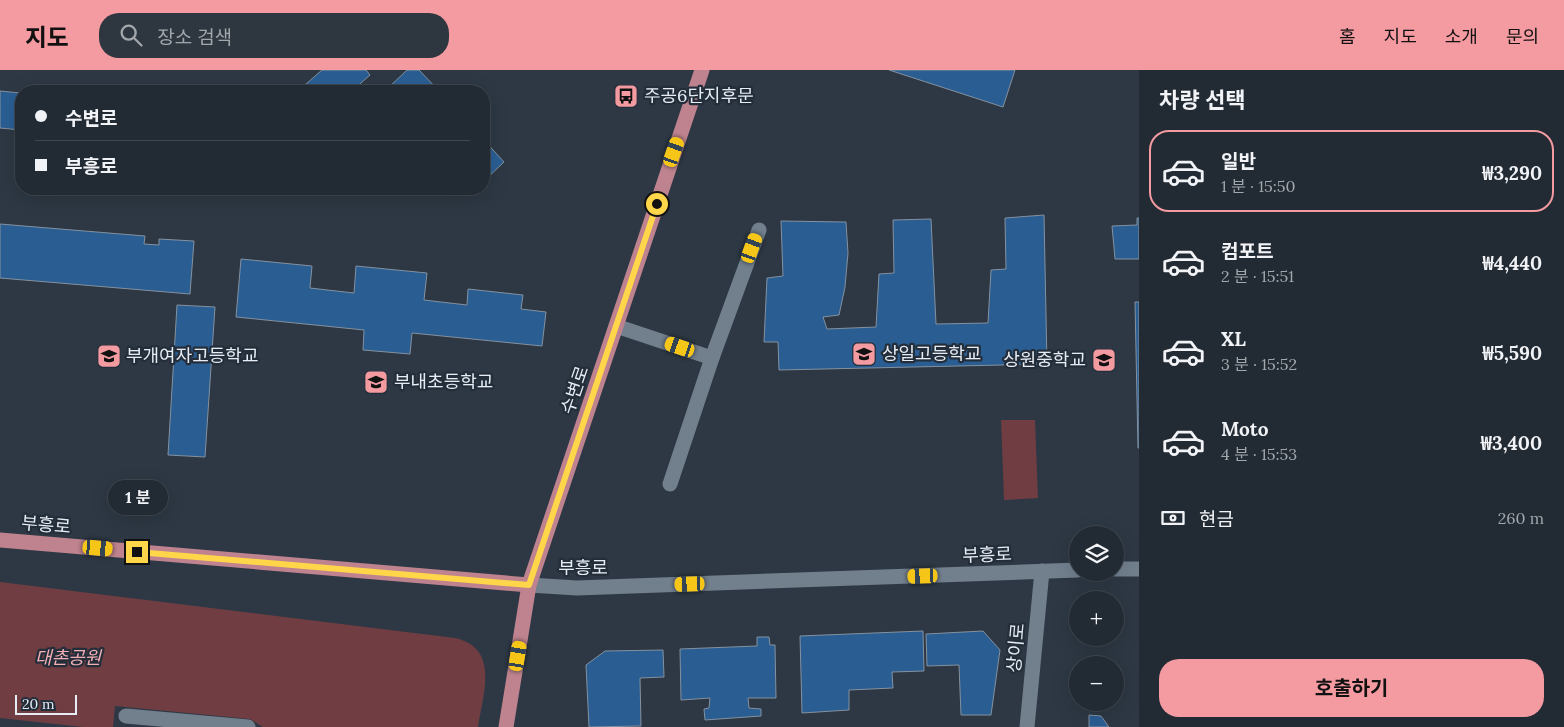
<!DOCTYPE html>
<html lang="ko">
<meta charset="utf-8">
<style>
:root{--surface:#222a33;--page:#2e363f;--text:#f1f3f6;--muted:#a2a7ac;--line:#3f464e;--accent:#f49aa1}
body{margin:0;font-family:Lora,"Noto Sans KR",serif;background:var(--page);color:var(--text);height:100vh;display:flex;flex-direction:column;font-size:19px;white-space:nowrap}
*{box-sizing:border-box;margin:0}
p{font-size:16px;color:var(--muted)}
.icon{flex:none;width:28px;height:28px;fill:none;stroke:currentColor;stroke-width:2;stroke-linecap:round;stroke-linejoin:round}
.map{position:relative;flex:1;overflow:hidden}
.side{display:flex;flex-direction:column;background:var(--surface);width:425px}
.side>*{flex:none}
.top-card{position:absolute;left:15px;top:15px;width:475px;height:110px;border-radius:20px;box-shadow:0 5px 20px #0002,0 0 0 1px var(--line);display:grid;align-content:center;height:110px;padding:0 20px;background:var(--surface)}
.fabs{position:absolute;left:1069px;top:456px;display:grid;gap:10px}
.fabs a{display:grid;place-items:center;width:55px;height:55px;border-radius:50%;background:var(--surface);box-shadow:0 5px 20px #0002,0 0 0 1px var(--line);font-size:25px}
.scale{position:absolute;left:15px;bottom:12px;width:62px;box-sizing:border-box;padding-left:5px;border:2px solid #e5ecf4;border-top:0;font-size:14px;line-height:18px;white-space:nowrap;color:#e5ecf4;-webkit-text-stroke:4px #232e3a;paint-order:stroke}
.end{position:absolute;width:22px;height:22px;margin:-11px;border:6px solid #ffd54a;background:#111;box-shadow:0 0 0 2px #111}
.from{border-radius:50%}
.bubble{position:absolute;height:35px;border-radius:18px;background:var(--surface);box-shadow:0 5px 20px #0002,0 0 0 1px var(--line);font-size:16px;font-weight:700;line-height:35px;text-align:center}
.car{position:absolute;width:15px;height:30px;margin:-15px -8px;border-radius:6px;box-shadow:0 0 4px 1px #0007;background:linear-gradient(#f5c518 24%,#345 0 40%,#f5c518 0 76%,#345 0 86%,#f5c518 0)}
.top-card b{display:flex;align-items:center;gap:18px;height:48px;font-size:19px}
.top-card b+b{border-top:1px solid var(--line)}
.top-card i{width:12px;height:12px;background:var(--text)}
ul{padding:0;list-style:none}
li{display:flex;align-items:center;gap:15px;height:82px;margin:0 10px 8px;padding:0 10px;border:2px solid transparent;border-radius:20px}
li div{flex:1}
li b{display:block;font-size:19px}
li em{font-style:normal;font-weight:700}
li.on{border-color:var(--accent)}
li>.icon{width:45px;height:45px;stroke-width:1.5}
h2{padding:0 20px;font-size:22px;line-height:60px}
.pay{display:flex;align-items:center;gap:12px;height:55px;padding:0 20px;font-size:19px}
.pay p{margin-inline-start:auto}
.button{display:flex;gap:10px;margin-top:auto;padding:10px 20px}
.button a{flex:1;height:58px;border-radius:20px;background:var(--accent);color:#111;font-size:20px;font-weight:700;line-height:58px;text-align:center}
header{display:flex;align-items:center;gap:30px;box-sizing:border-box;height:70px;padding:0 25px;background:var(--accent);color:#111}
header strong{font-size:24px}
nav{display:flex;gap:28px;margin-inline-start:auto;font-size:18px}
.search{width:350px;height:45px;background:var(--page);display:flex;align-items:center;gap:12px;box-sizing:border-box;padding:0 18px;border-radius:20px;color:var(--muted);font-size:19px}
main{display:flex;flex:1;min-height:0}
.map>svg:first-child{display:block}
.green{fill:#703e42}
.building{fill:#2a5e93;stroke:#84919f}
.lines{fill:none;stroke-linecap:round;stroke-linejoin:round}
.minor{stroke:#727f8d;stroke-width:15}
.major{stroke:#be838e;stroke-width:15}
.route{stroke:#ffd54a;stroke-width:6}
.labels{text-anchor:middle;stroke-width:4.5;stroke-linejoin:round;paint-order:stroke}
.poi-label{font-size:18px;fill:#e5ecf4;stroke:#232e3a;text-anchor:start}
.street-label{font-size:18px;fill:#e5ecf4;stroke:#232e3a}
.park-label{font-size:18px;font-style:italic;fill:#f3afb3;stroke:#232e3a}
</style>
<header>
<strong>지도</strong>
<div class="search"><svg class="icon" aria-label="search" viewBox="0 0 24 24"><circle cx="10" cy="10" r="6"/><path d="M15 15l6 6"/></svg>장소 검색</div>
<nav><a>홈</a><a>지도</a><a>소개</a><a>문의</a></nav>
</header>
<main>
<div class="map">
<svg width="1139" height="657" viewBox="0 0 1139 657">
<rect width="100%" height="100%" fill="#2d3844"/>
<!-- green -->
<g class="green">
<polygon points="1001,350 1035,350 1038,428 1004,430"/>
<path d="M0,512L455,568C500,578 483,624 478,657H263L250,649L115,636L113,657H83L0,648Z"/>
</g>
<!-- building -->
<g class="building">
<polygon points="322,0 366,0 370,5 352,21 298,21"/>
<polygon points="407,0 419,0 439,21 390,21 387,19"/>
<polygon points="889,0 1015,0 1003,37"/>
<polygon points="0,21 21,23 21,60 0,58"/>
<polygon points="484,70 504,92 484,111"/>
<polygon points="1044,145 1047,294 779,300 778,272 764,272 767,208 783,206 781,151 846,152 848,183 845,217 839,245 823,247 827,259 876,257 879,204 894,203 893,150 931,149 936,254 988,253 991,200 1006,199 1005,148"/>
<polygon points="1137,148 1139,148 1139,189 1115,189 1112,156 1137,155"/>
<polygon points="0,154 145,166 144,174 159,175 159,169 194,171 190,224 0,208"/>
<polygon points="241,189 312,196 310,218 354,223 356,196 427,203 424,230 467,235 468,219 523,225 521,239 546,242 542,276 412,263 410,284 363,280 364,260 236,247"/>
<polygon points="1135,232 1139,232 1139,378 1138,378"/>
<polygon points="177,235 215,237 205,387 168,385"/>
<polygon points="923,561 924,601 892,602 893,618 849,620 849,640 802,643 800,566"/>
<polygon points="983,561 1000,580 991,645 961,645 959,595 927,596 926,564"/>
<polygon points="757,567 769,567 770,575 775,575 776,628 748,628 749,638 761,639 761,646 705,650 704,639 709,638 710,628 681,630 680,579 757,576"/>
<polygon points="663,580 664,607 640,608 641,656 589,657 586,595 605,581"/>
<polygon points="1089,645 1101,646 1109,657 1089,657"/>
</g>
<g class="lines">
<!-- minor -->
<g class="minor">
<polyline points="616,256 712,288"/>
<polyline points="670,414 712,288 759,160"/>
<polyline points="1115,499 1139,499"/>
<polyline points="529,515 577,518 1078,500"/>
<polyline points="126,646 248,657"/>
<polyline points="1027,657 1042,501"/>
</g>
<!-- major -->
<g class="major">
<polyline points="0,470 529,515"/>
<polyline points="506,657 529,515 702,0"/>
</g>
</g>
<g class="lines">
<!-- route -->
<polyline class="route" points="137,482 529,515 657,134"/>
</g>
<!-- icons -->
<defs>
<g id="bus-square" transform="scale(1.25)"><rect x="-9" y="-9" width="18" height="18" rx="4" fill="#f49aa1" stroke="#232e3a"/><path d="M-5-6H5V4H4V6H2V4H-2V6H-4V4H-5ZM-3.5-4V0h7V-4ZM-3.5 1.2v1.5H-2V1.2ZM2 1.2v1.5H3.5V1.2Z" fill="#111"/></g>
<g id="school-square" transform="scale(1.25)"><rect x="-9" y="-9" width="18" height="18" rx="4" fill="#f49aa1" stroke="#232e3a"/><path d="M0-5L7-2L0 1L-7-2ZM-4 1L0 2.5L4 1V4Q0 6-4 4Z" fill="#111"/></g>
</defs>
<g fill-rule="evenodd">
<use href="#bus-square" x="626" y="26"/>
<use href="#school-square" x="864" y="284"/>
<use href="#school-square" x="109" y="286"/>
<use href="#school-square" x="1104" y="290"/>
<use href="#school-square" x="376" y="312"/>
</g>
<g class="labels">
<!-- poi labels -->
<g class="poi-label">
<text x="644" y="32">주공6단지후문</text>
<text x="882" y="290">상일고등학교</text>
<text x="126" y="292">부개여자고등학교</text>
<text x="1086" y="296" text-anchor="end">상원중학교</text>
<text x="394" y="318">부내초등학교</text>
</g>
<!-- street labels -->
<g class="street-label">
<text transform="translate(575 320) rotate(-71)" y="6">수변로</text>
<text transform="translate(46 455) rotate(5)" y="6">부흥로</text>
<text transform="translate(987 485) rotate(-2)" y="6">부흥로</text>
<text x="583" y="504">부흥로</text>
<text transform="translate(1016 578) rotate(-85)" y="6">상이로</text>
</g>
<!-- park labels -->
<g class="park-label">
<text x="68" y="594">대촌공원</text>
</g>
</g>
</svg>
<div class="fabs">
<a><svg class="icon" aria-label="layers" viewBox="0 0 24 24"><path d="M12 4l9 5-9 5-9-5zM3 14l9 5 9-5"/></svg></a>
<a>+</a>
<a>−</a>
</div>
<div class="scale">20 m</div>
<i class="end from" style="left:657px;top:134px"></i>
<i class="end" style="left:137px;top:482px"></i>
<div class="bubble" style="left:108px;top:410px;width:60px">1 분</div>
<i class="car" style="left:674px;top:82px;rotate:19deg"></i>
<i class="car" style="left:752px;top:178px;rotate:20deg"></i>
<i class="car" style="left:680px;top:277px;rotate:289deg"></i>
<i class="car" style="left:98px;top:478px;rotate:95deg"></i>
<i class="car" style="left:923px;top:506px;rotate:268deg"></i>
<i class="car" style="left:690px;top:514px;rotate:268deg"></i>
<i class="car" style="left:518px;top:586px;rotate:9deg"></i>
<div class="top-card">
<b><i class="from"></i>수변로</b>
<b><i></i>부흥로</b>
</div>
</div>
<section class="side">
<h2>차량 선택</h2>
<ul>
<li class="on"><svg class="icon" aria-label="car" viewBox="0 0 24 24"><path d="M5 17H2v-5l4-1 3-4h7l3 4 3 1v5h-3M9 17h6M6 11h13"/><circle cx="7" cy="17" r="2"/><circle cx="17" cy="17" r="2"/></svg><div><b>일반</b><p>1 분 · 15:50</p></div><em>₩3,290</em></li>
<li><svg class="icon" aria-label="car" viewBox="0 0 24 24"><path d="M5 17H2v-5l4-1 3-4h7l3 4 3 1v5h-3M9 17h6M6 11h13"/><circle cx="7" cy="17" r="2"/><circle cx="17" cy="17" r="2"/></svg><div><b>컴포트</b><p>2 분 · 15:51</p></div><em>₩4,440</em></li>
<li><svg class="icon" aria-label="car" viewBox="0 0 24 24"><path d="M5 17H2v-5l4-1 3-4h7l3 4 3 1v5h-3M9 17h6M6 11h13"/><circle cx="7" cy="17" r="2"/><circle cx="17" cy="17" r="2"/></svg><div><b>XL</b><p>3 분 · 15:52</p></div><em>₩5,590</em></li>
<li><svg class="icon" aria-label="car" viewBox="0 0 24 24"><path d="M5 17H2v-5l4-1 3-4h7l3 4 3 1v5h-3M9 17h6M6 11h13"/><circle cx="7" cy="17" r="2"/><circle cx="17" cy="17" r="2"/></svg><div><b>Moto</b><p>4 분 · 15:53</p></div><em>₩3,400</em></li>
</ul>
<div class="pay"><svg class="icon" aria-label="cash" viewBox="0 0 24 24"><path d="M3 7h18v10H3z"/><circle cx="12" cy="12" r="2"/></svg>현금<p>260 m</p></div>
<div class="button"><a>호출하기</a></div>
</section>
</main>
